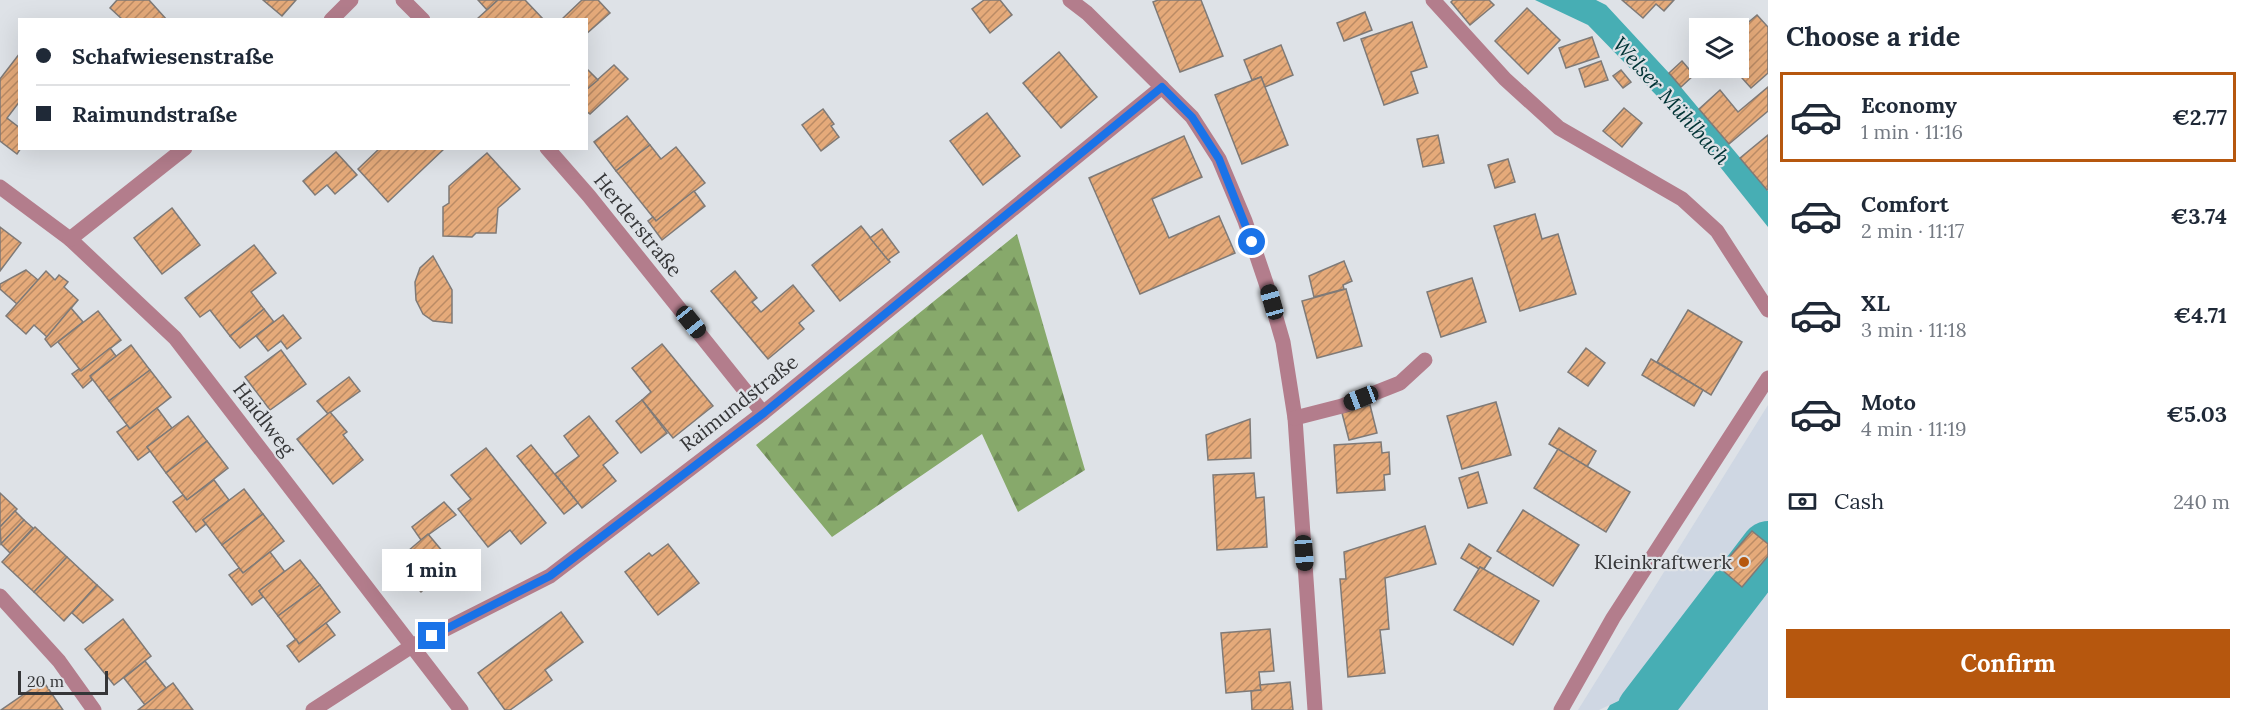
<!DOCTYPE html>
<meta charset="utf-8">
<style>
:root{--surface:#fff;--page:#f6f6f7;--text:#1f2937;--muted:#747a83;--line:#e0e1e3;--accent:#b6570e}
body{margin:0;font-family:Lora,serif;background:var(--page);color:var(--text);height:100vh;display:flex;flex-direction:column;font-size:22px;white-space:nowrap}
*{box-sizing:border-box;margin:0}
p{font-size:20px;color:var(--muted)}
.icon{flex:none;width:33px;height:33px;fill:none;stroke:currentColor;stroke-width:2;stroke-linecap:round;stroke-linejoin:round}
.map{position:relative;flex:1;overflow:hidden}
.panel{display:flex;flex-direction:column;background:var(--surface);width:480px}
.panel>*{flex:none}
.top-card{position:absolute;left:18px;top:18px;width:570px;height:132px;border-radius:0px;box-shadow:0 6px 24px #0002;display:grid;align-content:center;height:132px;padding:0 18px;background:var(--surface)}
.controls{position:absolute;left:1689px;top:18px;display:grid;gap:12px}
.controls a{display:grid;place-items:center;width:60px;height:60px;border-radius:0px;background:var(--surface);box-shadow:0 6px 24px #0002;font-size:30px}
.scale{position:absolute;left:18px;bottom:15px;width:90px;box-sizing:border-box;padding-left:6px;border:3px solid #353638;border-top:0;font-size:16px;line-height:21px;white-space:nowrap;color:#353638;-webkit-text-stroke:4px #dee2e7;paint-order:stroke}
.end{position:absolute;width:27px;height:27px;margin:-14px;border:8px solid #1a73e8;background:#fff;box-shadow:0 0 0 3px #fff}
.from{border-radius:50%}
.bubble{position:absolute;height:42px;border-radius:0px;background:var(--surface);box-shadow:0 6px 24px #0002;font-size:20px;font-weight:700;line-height:42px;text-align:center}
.car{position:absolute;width:18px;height:36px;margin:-18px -9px;border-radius:8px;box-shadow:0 0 4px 2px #0007;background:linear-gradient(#222 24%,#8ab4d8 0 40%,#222 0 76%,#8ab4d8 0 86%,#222 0)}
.top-card b{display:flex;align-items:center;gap:21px;height:57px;font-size:22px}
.top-card b+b{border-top:2px solid var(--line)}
.top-card i{width:15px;height:15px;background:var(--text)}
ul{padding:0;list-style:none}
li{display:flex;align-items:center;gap:18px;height:90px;margin:0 12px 9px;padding:0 6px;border:3px solid transparent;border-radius:0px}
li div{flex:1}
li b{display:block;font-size:22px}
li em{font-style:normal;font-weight:700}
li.active{border-color:var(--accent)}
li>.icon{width:54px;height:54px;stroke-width:1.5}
h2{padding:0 18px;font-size:27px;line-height:72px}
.pay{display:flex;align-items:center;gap:15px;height:66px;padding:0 18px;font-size:22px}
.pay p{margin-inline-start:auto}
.action{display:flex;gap:12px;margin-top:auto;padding:12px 18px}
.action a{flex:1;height:69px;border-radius:0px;background:var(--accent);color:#fff;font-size:24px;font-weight:700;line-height:69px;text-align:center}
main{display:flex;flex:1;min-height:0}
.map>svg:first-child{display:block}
.built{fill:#cfd7e3}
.forest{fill:url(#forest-firs)}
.water{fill:#47aeb4}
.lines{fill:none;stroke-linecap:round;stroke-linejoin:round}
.river{stroke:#47aeb4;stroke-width:54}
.building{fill:url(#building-hatch);stroke:#7f7a77;stroke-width:1.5}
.minor{stroke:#b37d8c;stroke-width:15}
.route{stroke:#1a73e8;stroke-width:8}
.poi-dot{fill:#b6570e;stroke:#dee2e7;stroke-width:2}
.labels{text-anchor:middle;stroke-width:4.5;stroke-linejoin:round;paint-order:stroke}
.street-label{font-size:20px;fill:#353638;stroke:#dee2e7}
.poi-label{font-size:20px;fill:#353638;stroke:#dee2e7;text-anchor:end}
.water-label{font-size:21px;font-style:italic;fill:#013436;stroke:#dee2e7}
</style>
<main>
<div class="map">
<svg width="1768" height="710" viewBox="0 0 1768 710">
<defs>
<pattern id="forest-firs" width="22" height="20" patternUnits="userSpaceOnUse" patternTransform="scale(1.5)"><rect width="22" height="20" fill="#87a96b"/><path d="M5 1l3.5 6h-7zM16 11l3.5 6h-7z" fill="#6f8a59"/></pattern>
<pattern id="building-hatch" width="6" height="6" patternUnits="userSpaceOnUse" patternTransform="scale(1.5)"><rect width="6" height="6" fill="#e5aa7a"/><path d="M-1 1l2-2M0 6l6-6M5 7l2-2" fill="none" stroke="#ba8b65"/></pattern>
</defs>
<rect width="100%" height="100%" fill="#dee2e7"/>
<!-- built -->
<g class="built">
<polygon points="1768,405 1768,526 1766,530 1768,548 1727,601 1716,593 1641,690 1599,710 1578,710"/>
<polygon points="1768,586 1768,710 1667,710 1726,639"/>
</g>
<!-- forest -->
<polygon class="forest" points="1017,234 1085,470 1018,512 982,434 832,537 756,445"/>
<!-- water -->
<g class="water">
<polygon points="1535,0 1596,0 1606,5 1669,73 1768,191 1768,227 1693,133 1588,25"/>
<polygon points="1768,548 1768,586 1667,710 1607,710 1610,705 1641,690 1716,593 1727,601"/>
</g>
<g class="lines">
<!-- river -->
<polyline class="river" points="1644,710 1768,548"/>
</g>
<!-- building -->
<g class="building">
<polygon points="117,0 149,0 167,20 123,20 110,8"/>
<polygon points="263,0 296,0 282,16"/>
<polygon points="478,0 498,0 487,10"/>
<polygon points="498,0 525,0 544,20 477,19"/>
<polygon points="582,0 598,0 610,13 586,34 586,20 561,20"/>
<polygon points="984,0 1000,0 1012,15 990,33 972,9"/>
<polygon points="1158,0 1201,0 1223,56 1180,72 1153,2"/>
<polygon points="1453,0 1489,0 1494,5 1470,25 1451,2"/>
<polygon points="1622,0 1674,0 1664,11 1656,4 1643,18"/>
<polygon points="1527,8 1560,40 1528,74 1495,41"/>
<polygon points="1365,12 1372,30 1344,41 1337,23"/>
<polygon points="1757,15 1768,27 1768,73 1751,88 1733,68 1738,68 1738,31"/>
<polygon points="1412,22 1427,67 1411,72 1418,93 1384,105 1361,39"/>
<polygon points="1592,37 1599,57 1566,68 1559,48"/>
<polygon points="1281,45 1293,75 1265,87 1261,77 1252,80 1244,60"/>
<polygon points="1059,52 1097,97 1061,128 1023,83"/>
<polygon points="20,53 20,101 7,118 20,128 20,148 21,148 17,154 0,141 0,79"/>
<polygon points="1601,61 1608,80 1585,87 1579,69"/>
<polygon points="1682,61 1694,75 1681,87 1669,73"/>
<polygon points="614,65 628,79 590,114 586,111 586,90"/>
<polygon points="586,68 598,80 586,90"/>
<polygon points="1621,70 1631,82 1623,88 1613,76"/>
<polygon points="1261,77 1288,145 1242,164 1215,95"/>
<polygon points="1768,87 1768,111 1729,144 1699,109 1720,90 1738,112"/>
<polygon points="1624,108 1642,123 1622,147 1603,131"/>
<polygon points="823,109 834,124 831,126 839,137 821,151 802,125"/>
<polygon points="987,113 1020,156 983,185 950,141"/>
<polygon points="627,116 650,145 616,171 594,142"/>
<polygon points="1438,135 1444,163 1423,167 1417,139"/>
<polygon points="1768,135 1768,189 1767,190 1740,158"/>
<polygon points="1184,136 1202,177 1152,199 1169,238 1219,216 1235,253 1140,294 1089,178"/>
<polygon points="650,145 661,159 676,147 705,183 656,221 616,171"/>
<polygon points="380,148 445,148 388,202 358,169"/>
<polygon points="336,152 357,175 335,194 327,185 315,195 303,181"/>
<polygon points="487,153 520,189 498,208 496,233 476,233 472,237 443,236 443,207 449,203 449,186"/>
<polygon points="1508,159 1515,182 1495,188 1488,165"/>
<polygon points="694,191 705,206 662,240 648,221 653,217 656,221"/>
<polygon points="172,208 200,245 162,274 134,238"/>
<polygon points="1535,214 1542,239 1558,234 1576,294 1520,311 1494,226"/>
<polygon points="861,226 890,262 840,301 812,265"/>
<polygon points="0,227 21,243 0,271"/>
<polygon points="882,229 899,252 888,260 870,238"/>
<polygon points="254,245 276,273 251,292 264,309 230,336 210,310 200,317 185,298"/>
<polygon points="433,256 452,290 452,323 433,321 423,314 416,300 415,282 420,268"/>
<polygon points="1344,261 1352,281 1343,285 1344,289 1314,297 1309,276"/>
<polygon points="26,270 38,280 17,304 0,289 0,284"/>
<polygon points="46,271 55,280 59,275 68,282 64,287 78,300 47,337 34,325 26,334 6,316"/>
<polygon points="735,271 757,298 752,302 761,312 793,285 814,311 799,323 804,329 768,359 711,291"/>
<polygon points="1472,278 1486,322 1441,337 1427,292"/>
<polygon points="1346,289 1362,346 1317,358 1302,301"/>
<polygon points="71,308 83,322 51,347 45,339"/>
<polygon points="264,309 274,322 240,348 230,336"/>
<polygon points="1688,310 1742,342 1711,395 1657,362"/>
<polygon points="98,311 121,340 81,371 58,342"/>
<polygon points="283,315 301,338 287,349 281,341 268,351 256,336"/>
<polygon points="662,344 713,406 673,438 642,400 651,392 632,368"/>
<polygon points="131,345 150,370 109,401 90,376"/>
<polygon points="110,348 116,356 90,376 92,380 83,388 72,374 79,369 81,371"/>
<polygon points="1586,348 1605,363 1588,386 1568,372"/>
<polygon points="281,350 306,384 270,410 245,377"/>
<polygon points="1651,359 1703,390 1694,406 1642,375"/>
<polygon points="150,370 171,397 130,429 109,401"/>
<polygon points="349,377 360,391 328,414 317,401"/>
<polygon points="642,400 667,433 641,453 616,421"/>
<polygon points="1496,402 1511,455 1462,469 1447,416"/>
<polygon points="1370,405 1377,433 1349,440 1342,413"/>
<polygon points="157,408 172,428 147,447 150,451 138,460 117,432 127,425 130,429"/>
<polygon points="330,412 347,432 343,435 363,460 333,484 297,439"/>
<polygon points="188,416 207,441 166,473 147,447"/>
<polygon points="589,416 618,453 603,465 616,481 582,508 555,474 579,456 564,436"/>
<polygon points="1250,419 1251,458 1208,460 1206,435"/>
<polygon points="1559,428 1596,451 1587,467 1549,444"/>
<polygon points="207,441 228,468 187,500 166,473"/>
<polygon points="1381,442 1382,453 1389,452 1390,474 1384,475 1385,490 1337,493 1334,445"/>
<polygon points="531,445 578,503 564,514 517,456"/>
<polygon points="486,448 546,523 521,544 510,530 488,547 458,509 471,499 451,475"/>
<polygon points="1558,449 1630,492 1606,532 1534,488"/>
<polygon points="1478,472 1487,503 1468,508 1459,478"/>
<polygon points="1254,473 1256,498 1264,497 1267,547 1217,550 1213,475"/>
<polygon points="214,480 229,500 203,520 206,524 196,532 173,502 183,495 187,500"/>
<polygon points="244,489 263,514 222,545 203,520"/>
<polygon points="0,493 17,509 0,527"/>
<polygon points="444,502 456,515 421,540 412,527"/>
<polygon points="1523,510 1579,545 1553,586 1497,551"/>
<polygon points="15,511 24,520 1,544 0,527"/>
<polygon points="263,514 284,541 243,573 222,545"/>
<polygon points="24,520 33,528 10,553 1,544"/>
<polygon points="1425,526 1436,564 1385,578 1389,629 1380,630 1385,673 1348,677 1340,579 1346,579 1344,552"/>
<polygon points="35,527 67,557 34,592 2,562"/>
<polygon points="1752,531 1768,544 1768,556 1742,587 1720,568"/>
<polygon points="428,534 453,564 421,592 395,562"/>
<polygon points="668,544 699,583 658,615 625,572 649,553 652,556"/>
<polygon points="1469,544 1491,558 1484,569 1480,567 1479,569 1461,558"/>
<polygon points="270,552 285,572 259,591 263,597 252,605 229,575 239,568 243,573"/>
<polygon points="67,557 97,585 64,621 34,592"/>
<polygon points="300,560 320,585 278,616 259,591"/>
<polygon points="1480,567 1539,601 1513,645 1454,610"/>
<polygon points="97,585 113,600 83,623 72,613"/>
<polygon points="320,585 340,612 299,644 278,616"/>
<polygon points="561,612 583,642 545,670 552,680 510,710 505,710 478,673"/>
<polygon points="123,619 151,656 114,685 85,649"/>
<polygon points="326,623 335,635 299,662 287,646 296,639 299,644"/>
<polygon points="1270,629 1274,671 1259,672 1261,690 1226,693 1221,633"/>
<polygon points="145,661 166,688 145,705 124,678"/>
<polygon points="43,681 63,710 1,710"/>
<polygon points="1290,682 1293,710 1252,710 1251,691 1261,690 1260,685"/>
<polygon points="173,683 193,710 138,710 166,688"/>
</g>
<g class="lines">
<!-- minor -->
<g class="minor">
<polyline points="403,0 423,20"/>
<polyline points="1070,0 1087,13 1192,117 1219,159 1245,221 1266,283 1283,342 1295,418 1315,710"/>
<polyline points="1433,0 1505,79 1559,128 1682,199 1717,231 1768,310"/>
<polyline points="331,20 351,0"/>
<polyline points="547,148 589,196 763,413"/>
<polyline points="0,187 70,239 175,338 461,710"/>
<polyline points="70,239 185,148"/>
<polyline points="1295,418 1342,406 1400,383 1425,360"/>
<polyline points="0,596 59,661 94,710"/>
<polyline points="313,710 412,646 550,576 763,413 1162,87"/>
<polyline points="1561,710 1613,618 1768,378"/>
</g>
</g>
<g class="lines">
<!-- route -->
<polyline class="route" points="432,636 550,576 764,413 1162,87 1192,117 1219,159 1252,242"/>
</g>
<!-- markers -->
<circle class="poi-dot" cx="1744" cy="562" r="6"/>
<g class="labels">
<!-- street labels -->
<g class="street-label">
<text transform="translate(638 225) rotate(51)" y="7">Herderstraße</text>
<text transform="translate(739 403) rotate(-38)" y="7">Raimundstraße</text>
<text transform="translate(264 419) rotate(52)" y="7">Haidlweg</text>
</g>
<!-- poi labels -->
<g class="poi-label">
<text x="1732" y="569">Kleinkraftwerk</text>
</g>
<!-- water labels -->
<g class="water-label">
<text transform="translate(1671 101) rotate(48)" y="7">Welser Mühlbach</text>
</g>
</g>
</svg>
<div class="controls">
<a><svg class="icon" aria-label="layers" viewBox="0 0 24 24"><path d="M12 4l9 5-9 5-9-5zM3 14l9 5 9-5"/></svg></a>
</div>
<div class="scale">20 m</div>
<i class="end from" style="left:1252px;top:242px"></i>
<i class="end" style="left:432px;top:636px"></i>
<div class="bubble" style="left:382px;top:549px;width:99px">1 min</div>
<i class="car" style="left:1272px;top:302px;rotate:344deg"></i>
<i class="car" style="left:691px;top:322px;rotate:141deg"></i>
<i class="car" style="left:1361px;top:398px;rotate:249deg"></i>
<i class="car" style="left:1304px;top:553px;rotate:176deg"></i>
<div class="top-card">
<b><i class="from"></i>Schafwiesenstraße</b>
<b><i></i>Raimundstraße</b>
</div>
</div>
<section class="panel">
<h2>Choose a ride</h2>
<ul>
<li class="active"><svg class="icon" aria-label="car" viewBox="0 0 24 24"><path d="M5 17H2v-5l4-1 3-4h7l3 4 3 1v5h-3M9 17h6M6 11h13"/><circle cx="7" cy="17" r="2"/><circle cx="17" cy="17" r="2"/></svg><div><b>Economy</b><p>1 min · 11:16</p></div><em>€2.77</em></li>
<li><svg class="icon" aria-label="car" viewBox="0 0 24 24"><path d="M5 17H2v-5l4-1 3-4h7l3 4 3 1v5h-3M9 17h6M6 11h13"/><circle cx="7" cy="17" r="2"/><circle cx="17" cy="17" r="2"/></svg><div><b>Comfort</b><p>2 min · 11:17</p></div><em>€3.74</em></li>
<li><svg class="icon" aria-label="car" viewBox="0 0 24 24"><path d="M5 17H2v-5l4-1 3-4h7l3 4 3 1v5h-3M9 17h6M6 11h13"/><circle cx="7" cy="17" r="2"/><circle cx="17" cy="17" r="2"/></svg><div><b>XL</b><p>3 min · 11:18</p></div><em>€4.71</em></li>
<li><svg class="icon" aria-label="car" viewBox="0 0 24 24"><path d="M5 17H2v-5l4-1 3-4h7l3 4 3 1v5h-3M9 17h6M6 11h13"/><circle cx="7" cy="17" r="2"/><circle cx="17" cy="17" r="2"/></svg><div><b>Moto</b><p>4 min · 11:19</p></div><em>€5.03</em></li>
</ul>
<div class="pay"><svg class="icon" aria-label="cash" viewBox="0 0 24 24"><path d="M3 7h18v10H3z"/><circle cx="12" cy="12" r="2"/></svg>Cash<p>240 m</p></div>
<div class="action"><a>Confirm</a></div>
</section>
</main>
